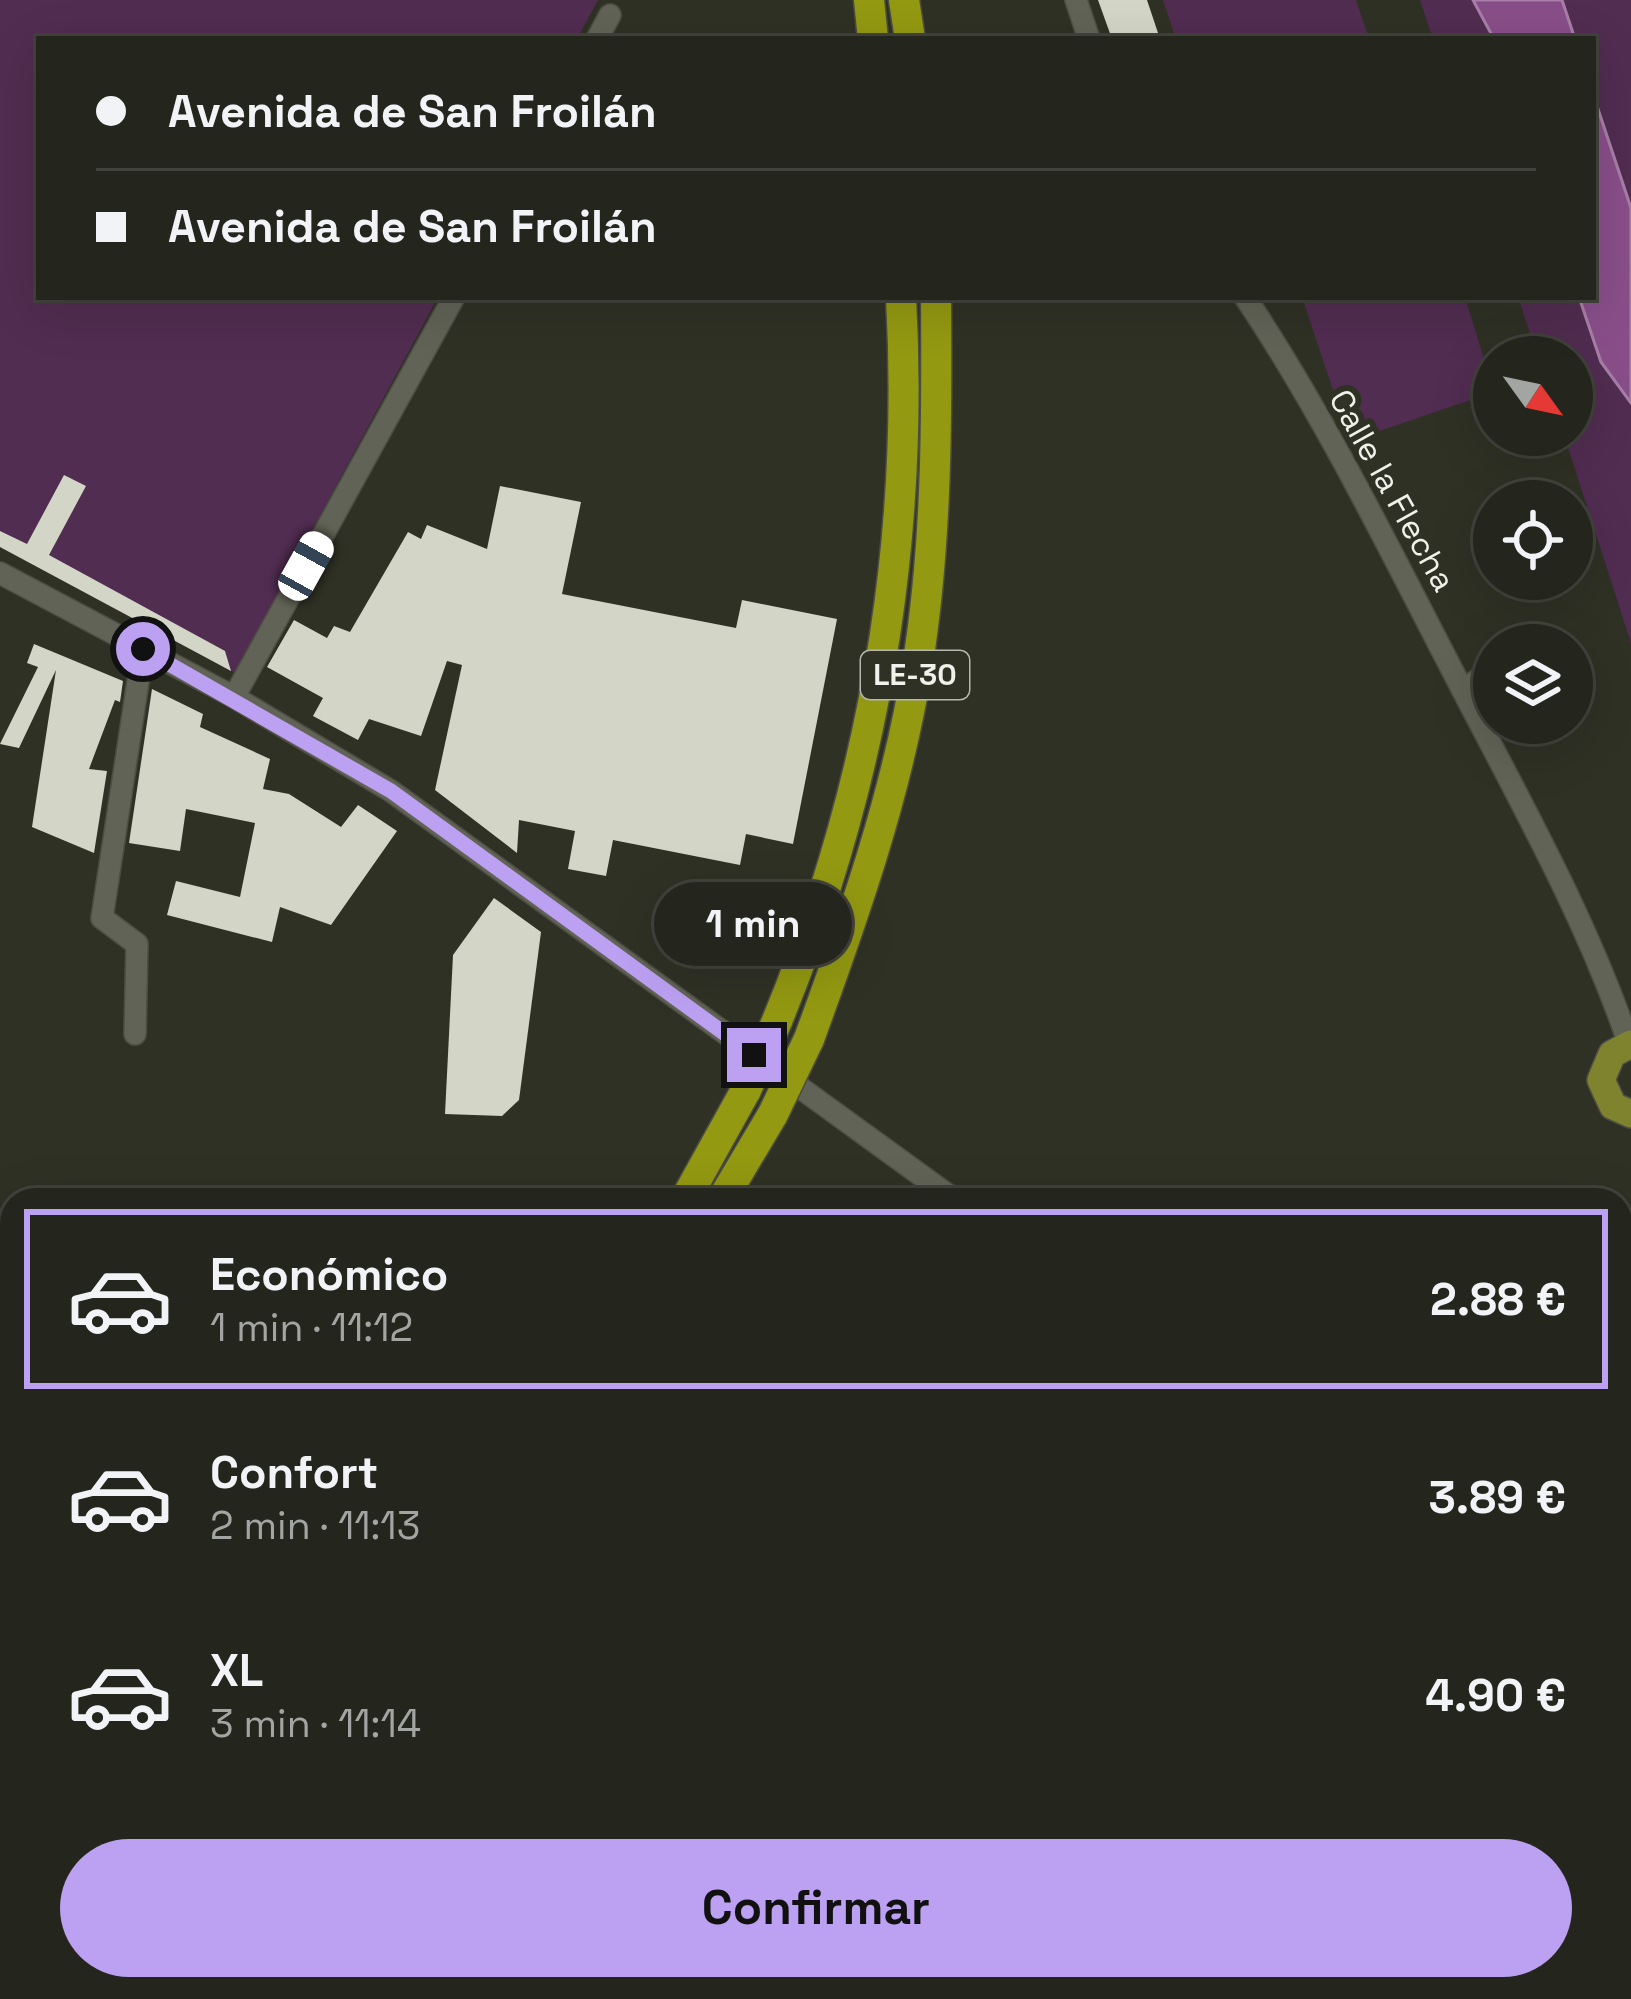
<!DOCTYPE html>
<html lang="es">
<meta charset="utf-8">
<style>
:root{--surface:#24251c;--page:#2c2d25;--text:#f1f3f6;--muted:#a3a5a3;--line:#41423b;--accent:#bca0f2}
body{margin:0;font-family:"Space Grotesk",sans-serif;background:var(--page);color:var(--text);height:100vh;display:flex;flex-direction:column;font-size:45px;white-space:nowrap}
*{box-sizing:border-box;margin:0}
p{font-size:39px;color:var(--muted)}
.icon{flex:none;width:66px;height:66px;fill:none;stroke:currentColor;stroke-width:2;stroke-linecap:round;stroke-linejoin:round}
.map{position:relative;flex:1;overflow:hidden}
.panel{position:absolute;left:0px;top:1188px;width:1632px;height:813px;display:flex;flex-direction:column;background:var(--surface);border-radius:36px 36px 0 0;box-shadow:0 12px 48px #0002,0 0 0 3px var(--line)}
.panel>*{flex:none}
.top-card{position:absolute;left:36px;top:36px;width:1560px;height:264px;border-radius:0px;box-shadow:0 12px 48px #0002,0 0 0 3px var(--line);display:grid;align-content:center;height:264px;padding:0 60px;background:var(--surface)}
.needle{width:78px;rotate:123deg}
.buttons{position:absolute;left:1473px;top:336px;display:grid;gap:24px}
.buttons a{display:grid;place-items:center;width:120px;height:120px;border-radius:50%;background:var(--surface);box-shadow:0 12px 48px #0002,0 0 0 3px var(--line);font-size:60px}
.end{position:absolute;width:54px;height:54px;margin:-27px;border:15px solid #bca0f2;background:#111;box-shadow:0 0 0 6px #111}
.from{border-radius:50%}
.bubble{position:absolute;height:84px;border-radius:42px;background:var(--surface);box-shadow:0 12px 48px #0002,0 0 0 3px var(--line);font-size:39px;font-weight:800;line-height:84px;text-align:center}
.car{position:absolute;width:36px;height:72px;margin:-36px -18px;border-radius:15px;box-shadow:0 0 9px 3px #0007;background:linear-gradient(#fff 24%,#345 0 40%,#fff 0 76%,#345 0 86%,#fff 0)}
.top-card b{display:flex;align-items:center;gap:42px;height:114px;font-size:45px}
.top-card b+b{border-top:3px solid var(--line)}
.top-card i{width:30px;height:30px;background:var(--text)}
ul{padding:21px 0 0;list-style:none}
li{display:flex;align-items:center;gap:36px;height:180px;margin:0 24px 18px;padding:0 36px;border:6px solid transparent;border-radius:0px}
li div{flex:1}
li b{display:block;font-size:45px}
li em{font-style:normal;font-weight:800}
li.selected{border-color:var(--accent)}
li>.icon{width:108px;height:108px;stroke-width:1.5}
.primary-button{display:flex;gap:24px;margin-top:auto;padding:24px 60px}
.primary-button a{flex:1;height:138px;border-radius:72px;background:var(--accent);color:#111;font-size:48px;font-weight:800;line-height:138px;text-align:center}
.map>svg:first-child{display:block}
.green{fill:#512d51}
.water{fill:#884e89;stroke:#a77fa6;stroke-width:3}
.building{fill:#d3d5c6}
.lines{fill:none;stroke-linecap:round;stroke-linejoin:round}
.minor-casing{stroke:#4c4d43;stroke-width:24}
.major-casing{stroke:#4c4d43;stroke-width:30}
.highway-casing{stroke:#4c4d43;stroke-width:33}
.minor{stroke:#616356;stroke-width:21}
.major{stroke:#7f832d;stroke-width:27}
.highway{stroke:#939911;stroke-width:30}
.highway-bridge-casing{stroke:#4c4d43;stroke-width:33;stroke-linecap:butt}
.highway-bridge{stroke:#939911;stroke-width:30}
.route{stroke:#bca0f2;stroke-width:15}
.labels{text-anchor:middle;stroke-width:12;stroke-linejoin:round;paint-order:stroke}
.shield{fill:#303125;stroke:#b6b7af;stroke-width:3}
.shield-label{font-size:30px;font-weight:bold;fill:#f0f1ea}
.street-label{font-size:33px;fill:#f0f1ea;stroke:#303125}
</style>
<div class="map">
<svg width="1631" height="1999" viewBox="0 0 1631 1999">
<rect width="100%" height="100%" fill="#303125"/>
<!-- green -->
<g class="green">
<polygon points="0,0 598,0 577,39 39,39 39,297 438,297 235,673 0,547"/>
<polygon points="1163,0 1356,0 1369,39 1176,39"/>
<polygon points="1420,0 1631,0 1631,643 1564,435 1572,435 1572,357 1538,357 1518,297 1593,297 1593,39 1433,39"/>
<polygon points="1302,297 1465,297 1494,392 1350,441"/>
</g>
<!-- water -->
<g class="water">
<polygon points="1473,0 1562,0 1575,39 1494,39"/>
<polygon points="1593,94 1631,208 1631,403 1601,362 1579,297 1593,297"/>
</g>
<!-- building -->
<g class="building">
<polygon points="1098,0 1147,0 1160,39 1112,39"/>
<polygon points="64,475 86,486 49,555 225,651 231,671 0,547 0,531 27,544"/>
<polygon points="500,486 581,502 562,594 736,628 742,600 837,619 793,844 746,834 740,865 613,840 606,876 568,869 575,831 519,820 517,853 435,790 462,665 447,661 421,736 369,719 358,740 313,716 323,698 267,667 294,620 327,638 334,626 350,632 408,532 421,539 427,525 487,549"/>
<polygon points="34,644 123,681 120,702 115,700 89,769 107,771 94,853 32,827 56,670 19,748 0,744 38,667 27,663"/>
<polygon points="152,689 203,714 200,727 270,759 263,789 289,794 341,827 358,805 397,831 331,925 280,907 272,942 167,915 176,881 240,897 255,823 186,809 180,851 129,843"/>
<polygon points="494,898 541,932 519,1100 502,1116 445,1114 453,955"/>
</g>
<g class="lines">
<!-- minor casing -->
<g class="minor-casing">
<g id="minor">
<polyline points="1076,0 1089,39"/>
<polyline points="597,39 610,15"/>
<path d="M1245,297C1328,421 1393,557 1462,689C1522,805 1587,920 1629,1044"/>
<polyline points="0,573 234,697 391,791 955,1200"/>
<polyline points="1463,691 1494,667"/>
<polyline points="234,697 454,297"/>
<polyline points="135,1034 137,944 102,918 143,649"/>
<polyline points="1631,1232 1625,1272 1631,1314"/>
<polyline points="0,1559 12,1559"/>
<polyline points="1620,1677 1631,1685"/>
<polyline points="1620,1966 1631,1962"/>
<polyline points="1547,1999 1567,1989"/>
</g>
</g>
<!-- major casing -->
<g class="major-casing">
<g id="major">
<polyline points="1631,1044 1612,1054 1601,1080 1613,1106 1631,1114"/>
<polyline points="846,1989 847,1999"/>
<polyline points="915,1999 916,1989"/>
</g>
</g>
<!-- highway casing -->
<g class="highway-casing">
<g id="highway">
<polyline points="869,0 873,39"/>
<polyline points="904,0 910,39"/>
<path d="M777,1021C872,789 915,547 901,297"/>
<path d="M809,1039C854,916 898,791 918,662C937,541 937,419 936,297"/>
<polyline points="685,1200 746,1090"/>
<polyline points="722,1200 773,1114"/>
<polyline points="0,1751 12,1745"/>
<polyline points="0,1821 12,1814"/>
<polyline points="0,1854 12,1848"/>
<polyline points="0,1916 12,1912"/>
</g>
</g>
<!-- minor -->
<use href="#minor" class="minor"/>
<!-- major -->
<use href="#major" class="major"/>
<!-- highway -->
<use href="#highway" class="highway"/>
<!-- highway-bridge casing -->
<g class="highway-bridge-casing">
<g id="highway-bridge">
<polyline points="746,1090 777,1021"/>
<polyline points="773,1114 809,1039"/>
</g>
</g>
<!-- highway-bridge -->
<use href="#highway-bridge" class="highway-bridge"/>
</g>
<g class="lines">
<!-- route -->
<polyline class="route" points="143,649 391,791 754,1055"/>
</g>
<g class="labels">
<!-- shield labels -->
<rect class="shield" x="861" y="651" width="108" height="48" rx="9"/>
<g class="shield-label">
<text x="915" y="685">LE-30</text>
</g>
<!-- street labels -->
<g class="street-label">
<text transform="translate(1393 490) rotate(61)" y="12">Calle la Flecha</text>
</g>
</g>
</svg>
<div class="buttons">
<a><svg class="needle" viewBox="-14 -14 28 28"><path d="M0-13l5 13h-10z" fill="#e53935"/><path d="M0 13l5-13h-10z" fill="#a3a5a3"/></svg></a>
<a><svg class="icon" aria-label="locate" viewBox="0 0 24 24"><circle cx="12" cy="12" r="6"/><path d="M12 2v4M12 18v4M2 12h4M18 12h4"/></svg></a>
<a><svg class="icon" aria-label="layers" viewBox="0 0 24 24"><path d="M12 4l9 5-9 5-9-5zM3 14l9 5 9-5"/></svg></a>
</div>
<i class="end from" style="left:143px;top:649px"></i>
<i class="end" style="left:754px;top:1055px"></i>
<div class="bubble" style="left:654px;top:882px;width:198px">1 min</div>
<i class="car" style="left:306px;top:566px;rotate:29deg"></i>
<div class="top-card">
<b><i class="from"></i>Avenida de San Froilán</b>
<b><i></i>Avenida de San Froilán</b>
</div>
<section class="panel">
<ul>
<li class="selected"><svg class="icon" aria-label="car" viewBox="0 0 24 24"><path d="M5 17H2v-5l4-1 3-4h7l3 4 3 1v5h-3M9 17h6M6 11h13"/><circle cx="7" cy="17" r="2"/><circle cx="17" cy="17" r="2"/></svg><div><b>Económico</b><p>1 min · 11:12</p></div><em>2.88 €</em></li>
<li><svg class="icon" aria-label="car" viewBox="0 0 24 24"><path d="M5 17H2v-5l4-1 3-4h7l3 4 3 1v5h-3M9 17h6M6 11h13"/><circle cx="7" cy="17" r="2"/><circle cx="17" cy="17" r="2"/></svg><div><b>Confort</b><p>2 min · 11:13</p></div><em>3.89 €</em></li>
<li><svg class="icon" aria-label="car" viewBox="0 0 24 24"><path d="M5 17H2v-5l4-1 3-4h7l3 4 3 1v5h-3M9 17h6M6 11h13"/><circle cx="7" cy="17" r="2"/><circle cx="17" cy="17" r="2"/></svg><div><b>XL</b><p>3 min · 11:14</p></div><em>4.90 €</em></li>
</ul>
<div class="primary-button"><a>Confirmar</a></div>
</section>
</div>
